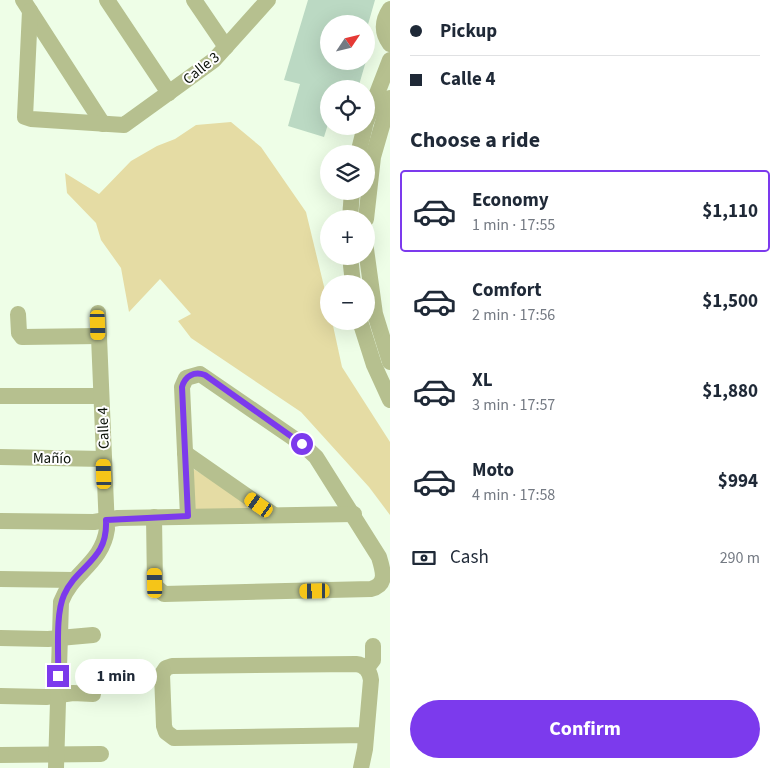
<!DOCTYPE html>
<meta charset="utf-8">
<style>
:root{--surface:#fff;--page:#f2f2f3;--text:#1f2937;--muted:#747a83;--line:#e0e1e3;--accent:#7c3aed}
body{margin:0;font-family:"Source Sans 3",sans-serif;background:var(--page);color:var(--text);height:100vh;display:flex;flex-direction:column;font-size:19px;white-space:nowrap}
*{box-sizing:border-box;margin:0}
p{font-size:16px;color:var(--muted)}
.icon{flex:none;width:28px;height:28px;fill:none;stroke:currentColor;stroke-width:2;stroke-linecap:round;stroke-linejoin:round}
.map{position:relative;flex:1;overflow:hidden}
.details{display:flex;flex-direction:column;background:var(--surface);width:390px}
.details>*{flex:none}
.banner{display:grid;align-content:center;height:110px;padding:0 20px;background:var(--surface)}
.needle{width:32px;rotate:55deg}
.buttons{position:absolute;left:320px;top:15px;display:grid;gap:10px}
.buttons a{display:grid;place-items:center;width:55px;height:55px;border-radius:50%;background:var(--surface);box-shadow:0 5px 20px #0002;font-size:25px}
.end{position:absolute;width:22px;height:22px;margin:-11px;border:6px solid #7c3aed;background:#fff;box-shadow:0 0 0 2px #fff}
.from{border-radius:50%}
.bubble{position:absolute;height:35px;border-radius:18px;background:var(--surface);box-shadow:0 5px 20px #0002;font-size:16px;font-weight:700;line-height:35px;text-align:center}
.car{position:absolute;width:15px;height:30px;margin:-15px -8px;border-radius:6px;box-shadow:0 0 4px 1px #0007;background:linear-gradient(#f5c518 24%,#345 0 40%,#f5c518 0 76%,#345 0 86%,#f5c518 0)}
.banner b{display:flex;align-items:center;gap:18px;height:48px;font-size:19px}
.banner b+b{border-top:1px solid var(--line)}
.banner i{width:12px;height:12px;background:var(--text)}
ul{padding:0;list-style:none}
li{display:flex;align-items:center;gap:15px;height:82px;margin:0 10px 8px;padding:0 10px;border:2px solid transparent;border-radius:5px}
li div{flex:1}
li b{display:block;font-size:19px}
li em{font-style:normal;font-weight:700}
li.on{border-color:var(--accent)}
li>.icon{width:45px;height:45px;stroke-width:1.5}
h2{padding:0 20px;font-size:22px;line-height:60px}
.pay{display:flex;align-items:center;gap:12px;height:55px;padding:0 20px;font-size:19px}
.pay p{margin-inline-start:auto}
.cta{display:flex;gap:10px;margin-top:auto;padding:10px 20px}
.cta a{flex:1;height:58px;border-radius:30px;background:var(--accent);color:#fff;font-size:20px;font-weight:700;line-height:58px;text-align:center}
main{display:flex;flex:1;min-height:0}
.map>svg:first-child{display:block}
.green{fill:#e5dca4}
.building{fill:#bbd9c3}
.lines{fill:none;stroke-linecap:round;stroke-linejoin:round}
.minor{stroke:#b6c08f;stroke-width:16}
.route{stroke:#7c3aed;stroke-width:6}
.labels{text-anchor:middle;stroke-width:4;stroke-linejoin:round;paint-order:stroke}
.street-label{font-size:15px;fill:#091007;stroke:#fff}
</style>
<main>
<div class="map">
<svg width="390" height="768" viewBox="0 0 390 768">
<rect width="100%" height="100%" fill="#eefee7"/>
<!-- green -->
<g class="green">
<polygon points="231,122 261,147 306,212 329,307 329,321 332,321 342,367 390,442 390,515 369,487 301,412 191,338 178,321 191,314 160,279 129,312 121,268 101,240 96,223 67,193 65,173 99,194 131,161 157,146 175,139 196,125"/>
<polygon points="192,468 255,507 195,512"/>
</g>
<!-- building -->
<polygon class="building" points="308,0 375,0 367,28 366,24 329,24 329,61 366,61 359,85 354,83 352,89 329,89 329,121 324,137 288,126 300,84 284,80"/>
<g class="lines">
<!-- minor -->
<g class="minor">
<polyline points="23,0 103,124"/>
<polyline points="107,0 169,93"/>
<polyline points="194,0 226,47"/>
<path d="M390,9C382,21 382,33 390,44"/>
<polyline points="30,11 25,117 31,119 124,125 214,60 268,0"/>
<polyline points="366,122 390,60"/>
<polyline points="358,154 365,126"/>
<polyline points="350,219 352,191"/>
<polyline points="366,219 373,157 390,98"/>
<polyline points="366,249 375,314 390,362"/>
<polyline points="350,256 353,284"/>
<polyline points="18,314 19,333 22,337 99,336"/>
<polyline points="360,321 374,365 390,400"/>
<polyline points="0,396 101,396"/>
<polyline points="185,453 274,515"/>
<polyline points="0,457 104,459"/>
<path d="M154,517L155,586L164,594L371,589C388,585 383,570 379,557L316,457L302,444L200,374L186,378L182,387L188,516"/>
<polyline points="0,521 94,522 118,518 354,514"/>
<polyline points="0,579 74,580"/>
<polyline points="0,638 48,639 93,635"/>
<polyline points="367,668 373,660 373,646"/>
<polyline points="0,696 46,697 73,693 93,694"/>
<polyline points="0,755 101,754"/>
<path d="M56,768L61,602C72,572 102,564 107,529L98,313"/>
<path d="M361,768L365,749L371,680C370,671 365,665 356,664L172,666L166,668L162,674L164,726L166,732L174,738L366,735"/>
</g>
</g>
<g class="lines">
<!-- route -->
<path class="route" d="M58,676C59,654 55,615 64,595C78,564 108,561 106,520L188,516L182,387C185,376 194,371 205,375L302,444"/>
</g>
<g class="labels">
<!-- street labels -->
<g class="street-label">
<text transform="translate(201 68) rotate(-39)" y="5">Calle 3</text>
<text transform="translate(103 428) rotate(-92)" y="5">Calle 4</text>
<text transform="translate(52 458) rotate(1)" y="5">Mañío</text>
</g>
</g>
</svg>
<div class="buttons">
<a><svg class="needle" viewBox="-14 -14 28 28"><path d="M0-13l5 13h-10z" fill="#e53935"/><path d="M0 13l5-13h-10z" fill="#747a83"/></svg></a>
<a><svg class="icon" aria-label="locate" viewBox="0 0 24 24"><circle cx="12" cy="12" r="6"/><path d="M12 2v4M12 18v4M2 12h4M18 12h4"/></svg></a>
<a><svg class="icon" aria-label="layers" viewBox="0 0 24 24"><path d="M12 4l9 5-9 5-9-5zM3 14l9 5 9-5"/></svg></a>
<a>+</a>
<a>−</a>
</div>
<i class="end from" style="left:302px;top:444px"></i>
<i class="end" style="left:58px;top:676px"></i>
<div class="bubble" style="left:75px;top:659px;width:82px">1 min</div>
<i class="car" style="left:98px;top:325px;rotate:178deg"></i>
<i class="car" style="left:104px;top:474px;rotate:358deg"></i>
<i class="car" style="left:259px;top:505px;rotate:305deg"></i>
<i class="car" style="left:155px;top:583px;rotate:359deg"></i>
<i class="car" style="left:315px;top:591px;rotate:269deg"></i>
</div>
<section class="details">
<div class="banner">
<b><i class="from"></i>Pickup</b>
<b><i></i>Calle 4</b>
</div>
<h2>Choose a ride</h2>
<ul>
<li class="on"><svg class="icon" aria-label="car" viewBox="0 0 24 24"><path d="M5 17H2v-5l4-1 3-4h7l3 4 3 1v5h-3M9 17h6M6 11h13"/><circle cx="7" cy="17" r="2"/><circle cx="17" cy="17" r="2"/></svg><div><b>Economy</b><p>1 min · 17:55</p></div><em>$1,110</em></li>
<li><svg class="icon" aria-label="car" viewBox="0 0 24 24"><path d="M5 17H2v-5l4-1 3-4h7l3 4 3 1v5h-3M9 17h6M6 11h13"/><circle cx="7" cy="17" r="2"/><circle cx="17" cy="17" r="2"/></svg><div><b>Comfort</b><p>2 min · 17:56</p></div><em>$1,500</em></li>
<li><svg class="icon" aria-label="car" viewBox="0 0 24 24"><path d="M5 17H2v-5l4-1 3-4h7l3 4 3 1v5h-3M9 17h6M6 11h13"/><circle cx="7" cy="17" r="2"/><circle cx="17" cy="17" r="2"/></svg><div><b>XL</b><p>3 min · 17:57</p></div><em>$1,880</em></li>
<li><svg class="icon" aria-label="car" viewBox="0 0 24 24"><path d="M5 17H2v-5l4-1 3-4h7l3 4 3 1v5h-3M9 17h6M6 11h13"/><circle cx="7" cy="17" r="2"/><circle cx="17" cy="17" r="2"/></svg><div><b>Moto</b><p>4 min · 17:58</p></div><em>$994</em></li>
</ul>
<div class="pay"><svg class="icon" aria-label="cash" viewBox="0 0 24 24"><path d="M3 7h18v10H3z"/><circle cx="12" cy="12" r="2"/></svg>Cash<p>290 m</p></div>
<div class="cta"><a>Confirm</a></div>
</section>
</main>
